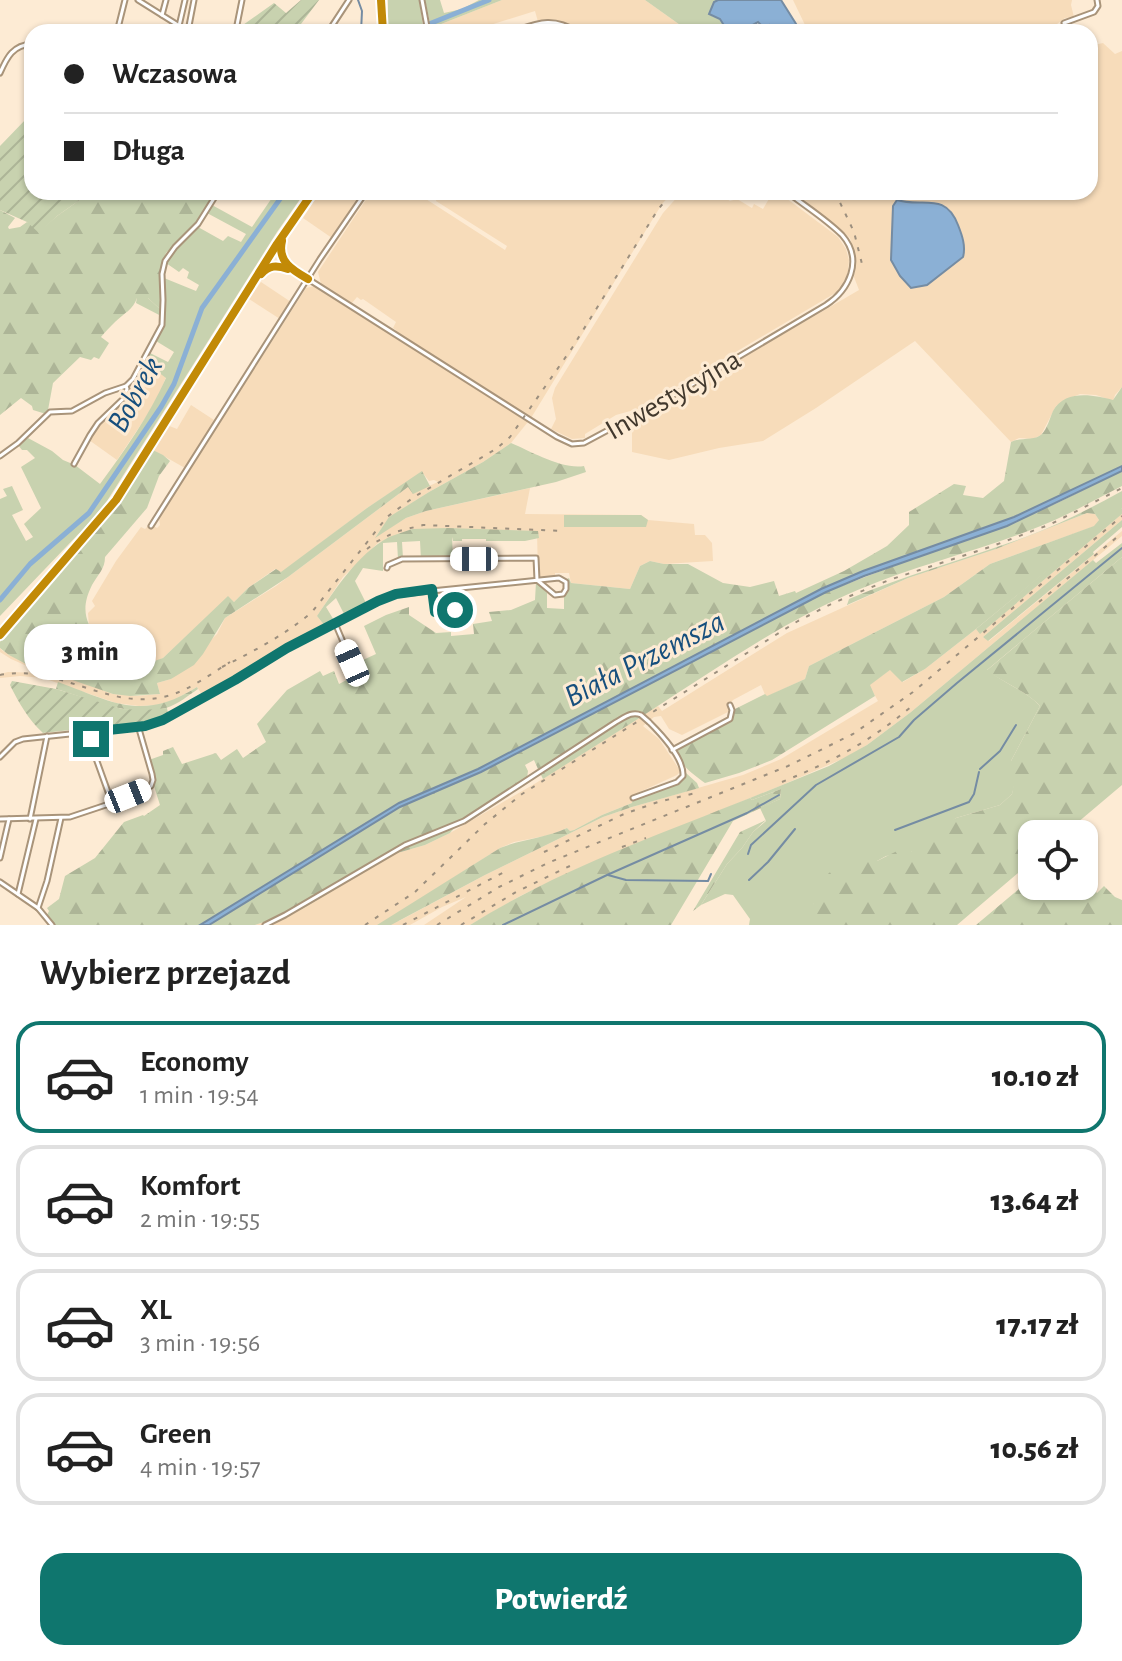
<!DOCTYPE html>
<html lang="pl">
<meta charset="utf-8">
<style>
:root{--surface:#fff;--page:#f6f6f6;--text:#222;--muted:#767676;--line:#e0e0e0;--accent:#0f766e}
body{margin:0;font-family:"Alegreya Sans",sans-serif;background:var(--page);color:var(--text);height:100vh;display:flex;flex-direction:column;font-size:30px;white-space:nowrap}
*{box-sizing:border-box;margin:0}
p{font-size:26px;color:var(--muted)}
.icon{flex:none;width:44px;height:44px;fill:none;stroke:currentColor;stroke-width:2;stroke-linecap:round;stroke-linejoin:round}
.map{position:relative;height:925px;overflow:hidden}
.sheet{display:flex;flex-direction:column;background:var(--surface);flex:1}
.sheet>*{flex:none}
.guide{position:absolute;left:24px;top:24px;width:1074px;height:176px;border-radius:24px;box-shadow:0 2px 6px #0004;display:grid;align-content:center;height:176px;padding:0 40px;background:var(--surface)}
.controls{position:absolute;left:1018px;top:820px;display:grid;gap:16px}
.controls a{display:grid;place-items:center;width:80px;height:80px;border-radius:16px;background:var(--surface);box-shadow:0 2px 6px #0004;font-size:40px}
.end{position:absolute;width:36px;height:36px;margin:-18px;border:10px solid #0f766e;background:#fff;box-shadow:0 0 0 4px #fff}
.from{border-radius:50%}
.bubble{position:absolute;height:56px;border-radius:24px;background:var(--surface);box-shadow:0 2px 6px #0004;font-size:26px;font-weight:800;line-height:56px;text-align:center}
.car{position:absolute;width:24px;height:48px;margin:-24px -12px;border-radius:10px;box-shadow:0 0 6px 2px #0007;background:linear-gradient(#fff 24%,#345 0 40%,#fff 0 76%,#345 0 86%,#fff 0)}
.guide b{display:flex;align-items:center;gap:28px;height:76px;font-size:30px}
.guide b+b{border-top:2px solid var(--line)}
.guide i{width:20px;height:20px;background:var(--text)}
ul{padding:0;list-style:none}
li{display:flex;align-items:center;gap:24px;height:112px;margin:0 16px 12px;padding:0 24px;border:4px solid var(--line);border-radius:24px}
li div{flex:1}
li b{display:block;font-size:30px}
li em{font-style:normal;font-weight:800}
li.selected{border-color:var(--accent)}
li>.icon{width:72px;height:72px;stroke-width:1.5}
h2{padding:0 40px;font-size:36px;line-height:96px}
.action{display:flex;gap:16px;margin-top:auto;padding:16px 40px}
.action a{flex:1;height:92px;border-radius:24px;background:var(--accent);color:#fff;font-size:32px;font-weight:800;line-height:92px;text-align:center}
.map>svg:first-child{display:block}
.built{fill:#f7dcba}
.grass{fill:#c8d2af}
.forest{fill:url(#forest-firs)}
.garden{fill:url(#garden-furrows)}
.water{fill:#8bb0d5;stroke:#758ca3;stroke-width:2}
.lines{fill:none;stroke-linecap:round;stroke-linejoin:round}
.stream{stroke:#758ca3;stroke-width:2}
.river{stroke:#8bb0d5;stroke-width:5}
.street-casing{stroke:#a9947a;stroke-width:7}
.highway-casing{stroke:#fff;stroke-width:12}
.street{stroke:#fff;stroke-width:3}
.highway{stroke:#c28a07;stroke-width:8}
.rail{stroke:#9c8f7e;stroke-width:2;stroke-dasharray:4 8;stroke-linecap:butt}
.street-bridge-casing{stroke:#a9947a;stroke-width:7;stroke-linecap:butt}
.street-bridge{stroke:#fff;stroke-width:3}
.route{stroke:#0f766e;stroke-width:10}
.labels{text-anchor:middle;stroke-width:6;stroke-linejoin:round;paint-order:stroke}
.street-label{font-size:30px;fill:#41382d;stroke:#fdebd4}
.water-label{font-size:32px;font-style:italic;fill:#174f7d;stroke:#fdebd4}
</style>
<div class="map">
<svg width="1122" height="925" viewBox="0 0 1122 925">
<defs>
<pattern id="forest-firs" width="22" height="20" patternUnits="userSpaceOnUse" patternTransform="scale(2)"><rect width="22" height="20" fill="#c8d2af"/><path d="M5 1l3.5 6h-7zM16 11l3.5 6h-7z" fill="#adb597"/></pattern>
<pattern id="garden-furrows" width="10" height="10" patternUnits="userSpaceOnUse" patternTransform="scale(2)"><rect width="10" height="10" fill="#c8d2af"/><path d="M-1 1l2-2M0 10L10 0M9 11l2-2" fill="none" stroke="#adb597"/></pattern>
</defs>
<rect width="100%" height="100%" fill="#fdebd4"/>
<!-- built -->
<g class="built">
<polygon points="502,0 645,0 690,32 531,32 540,29 535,11 468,32 432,32 431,28"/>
<polygon points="793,0 1072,0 1071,5 1074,17 1065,18 1057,24 1012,32 868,32 867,25 806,27"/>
<polygon points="1090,40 1094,45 1103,43 1115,54 1122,51 1122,387 1115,395 1113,401 1096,395 1080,394 1070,398 1056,406 1041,435 1033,439 1019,438 1011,442 915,341 816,408 763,441 719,448 669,460 632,452 632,422 859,290 854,277 856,259 850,238 792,192 1090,192"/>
<polygon points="320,192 352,192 351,195 357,199 332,238 303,218"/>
<polygon points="371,192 415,192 505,250 507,246 436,201 437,194 439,195 441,192 665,192 661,200 668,192 673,192 662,204 531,418 511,443 483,462 429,492 390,517 376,536 406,518 426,511 530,488 525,514 641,515 648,520 694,524 695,535 705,535 712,543 713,561 664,564 650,561 640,566 630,589 571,583 569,573 555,573 555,577 538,577 537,531 412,529 378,543 343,577 317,616 325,626 286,645 234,679 203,696 197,687 172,701 156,705 139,706 116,703 43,678 20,676 0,678 0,674 8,672 43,673 11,659 0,652 0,648 3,651 113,694 137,696 160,694 157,683 171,679 217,634 225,618 276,586 408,487 413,493 438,482 434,480 429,481 422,472 367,508 281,573 275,569 248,588 234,602 228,597 163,658 150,664 130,667 123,664 89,627 88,613 95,606 92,601 116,561 141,527 145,529 150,524 157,528 160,525 159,518 306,288 315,286 393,335 396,330 393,328 396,322 363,299 361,300 357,297 352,303 321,284 318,272"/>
<polygon points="773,192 778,192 838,237 846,249 849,260 848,272 843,285 837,292 641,408 616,415 585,434 585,438 572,439 551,429 556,419 552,398 555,388 663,213 680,194 704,194 713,199 717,193 730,201 737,199 752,208 754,204 763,209"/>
<polygon points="261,282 291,302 280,319 249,299"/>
<polygon points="145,362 166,377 156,402 117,460 89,440 99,424 123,403 130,385"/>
<polygon points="191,405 214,420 210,429 185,468 153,450 167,425 177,429"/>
<polygon points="1087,513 1095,514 1099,520 1095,526 990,564 944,597 809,666 805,679 766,697 761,685 733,700 728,706 730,711 682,735 669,729 661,716 654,717 643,726 659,739 679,769 680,772 677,775 633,795 632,803 602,815 574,830 570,831 567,828 550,835 514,842 500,848 395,915 399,921 485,875 603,817 632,807 743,775 781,759 878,701 869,685 891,669 903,682 925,669 976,629 981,633 1122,514 1122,520 983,637 989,641 1122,531 1122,536 911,712 867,745 849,756 780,786 579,868 522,895 470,925 424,925 466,897 442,907 410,925 255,925 302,909 394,854 425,845 450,833 536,783 658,706 662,711 787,633 908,578 996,549"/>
</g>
<!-- grass -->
<g class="grass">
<polygon points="388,0 419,0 424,32 388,32"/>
<polygon points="425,0 440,0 444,13 462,9 479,0 502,0 431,28"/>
<polygon points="645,0 718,0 714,2 712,16 720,19 725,27 739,32 690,32"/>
<path d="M276,192H305L277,232L107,501L89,523L0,616V499L7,496L3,489L12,486L23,510L12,515L26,541L33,537L24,524L41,508L21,467L35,458L27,450H22L18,445L28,438L52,451L63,460L75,465L100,484C125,450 149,416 166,378L145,362L150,353L168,362L174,352L156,341L162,329L165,318L136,303L137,297L148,298L161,310L164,278L196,291L199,285L187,278L189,272L183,268L179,272L166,263L176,249L198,227L223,241L228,236L241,242L246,234L207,213L212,205L252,227Z"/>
<polygon points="1122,508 1122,514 980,634 976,629"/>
<polygon points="564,515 641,515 648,520 646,527 564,527"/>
<polygon points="1122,520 1122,527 1093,552 1094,554 988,641 983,637"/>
<path d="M389,537H452L453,560H421L420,541L402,542L403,558L398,559L397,542L383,543V571L363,568L355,581L367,605L345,616L336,598L326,607L335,622L325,626L317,616C337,587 357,555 389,537Z"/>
<path d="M1122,543V557L987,670C1004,683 1026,691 1040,706L1011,761L1015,782L1012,794L1000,805L956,818L911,852L886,856L877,861L813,904V925H749L750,919L733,895L725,894L701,905L727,864L742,848L753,832L766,821L760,808L780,799L781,789L752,800L750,798L829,766L867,745L911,712L1093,560L1096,563Z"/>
</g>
<!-- forest -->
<g class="forest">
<path d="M91,192H216L196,222L166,253L161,266L162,311L148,298H137C133,310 124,313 115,322C110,327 105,332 101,337L109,343L99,359L94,357L91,360L80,357L53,383L48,410L46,414L33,410L32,406L21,398L0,415V210L15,218L8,227L9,229L20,227L27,222L42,229L57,216Z"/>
<path d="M1122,387V466L1014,517L863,571L821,589L478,769L399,803L200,925H54L47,915L49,911L47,908L59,899L65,876L95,858L124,822L143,815L144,816L160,805L146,761L163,755V751L173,747L182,764L216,753L221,760L237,749L243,758L266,742L257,724L287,690L320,671L323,676L334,671L339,684L356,675L352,665L376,654L364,626L386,615L409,607V615L436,633L451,632V636L474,634L473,624L492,621L489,612L511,610L535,600L536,582L547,593V608L564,609V595L568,589L567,579L569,578L571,583L630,589L640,566L650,561L664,564H688L723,583L750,587L774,581L779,596L795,591L796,593L844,571L887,546L909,525V512L954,484L966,486L963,495L983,498L1004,481L1011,442C1021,437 1035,441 1042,434C1047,429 1050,418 1053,411C1065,389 1094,395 1113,400Z"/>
<path d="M511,443C530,451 563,470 584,466L586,472L556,482L426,511L406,518L375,538L389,517L429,492L483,462Z"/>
<path d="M153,450L163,455L170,461L159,476L147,508L105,557C105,569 98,574 92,585C73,623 99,638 123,664C138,671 150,662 163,658L228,596L234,602L248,588L276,569L281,572L367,508L422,471L430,486L413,494L408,487L288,577L225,618L203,654L194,665L171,679L157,683L160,694L130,696L113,694L26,664L9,655L0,648V642L47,585L95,533L126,494Z"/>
<path d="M1122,471V486C1091,502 1061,519 1028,531C973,552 915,566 860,589C783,621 714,670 644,715L639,711L629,713L538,769L534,760L525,765L528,771L527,778L462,819L450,833L425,845L394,854L302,909L255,925H209L400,807L481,772L826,592L1055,504Z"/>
<path d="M1122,491V508L1120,511L976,629L925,669L902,682L890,670L870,685L875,696L772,760L739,773L705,783C693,774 678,765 678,749L733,719L735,709L765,694L767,696L805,679L809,666L944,597L990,564L1094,526L1099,520L1095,514L1087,513L996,549L908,578L847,605L849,599C907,574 969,558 1028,536C1060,524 1091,508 1122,491Z"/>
<polygon points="448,528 538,531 539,538 525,541 486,541 486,539 462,539 462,541 453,541 452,537 389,537 412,529"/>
<path d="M1122,557V785L1064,834H1032V861L957,925H813C813,919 813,912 813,905C816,877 836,866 859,854L877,861L899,850L911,852L921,835L956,818L1000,805L1012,794L1014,782L1008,773L1011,761L1040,706C1028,693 1003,681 986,671Z"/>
<path d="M58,682C113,702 142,722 197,687L198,689C189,695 177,705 166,708C129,718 91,699 56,689Z"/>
<polygon points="633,715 639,715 641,717 543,779 540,773"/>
<path d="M686,773L697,783L699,788L632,807L603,817L485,875L391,925H377L500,848C522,839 546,838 567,828L570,831L574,830L602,815L632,803L633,799L675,785L681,782Z"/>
<path d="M781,789L780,799L733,821L671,925H470C558,870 655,836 750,798L752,800Z"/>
<polygon points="766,820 753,832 742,848 727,864 701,905 693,911 740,832"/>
<polygon points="1084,867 1091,886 1097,893 1104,886 1115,897 1122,900 1122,925 976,925 1032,878 1032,886 1084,886"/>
</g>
<!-- garden -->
<g class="garden">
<polygon points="301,0 319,0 295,32 233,32 274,3 286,13"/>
<polygon points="27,118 32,122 32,192 91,192 57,216 39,233 27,222 0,210 0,146"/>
<path d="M12,681L56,689L122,709L145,710L167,708L168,714L144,722L43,733C28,719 19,703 10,685Z"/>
</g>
<!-- water -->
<g class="water">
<polygon points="718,0 781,0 798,27 773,32 769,25 763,27 758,22 747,28 744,32 739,32 725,27 720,19 709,14 714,2"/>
<path d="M897,200C922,208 945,191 958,225C962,235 966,246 963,257L927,285L911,288L900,276L891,260L893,206Z"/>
<polygon points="1122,466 1122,471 1007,526 864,576 826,592 481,772 400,807 209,925 200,925 399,803 478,769 821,589 863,571 1014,517"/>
</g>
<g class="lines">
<!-- stream -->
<g class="stream">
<polyline points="358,0 362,11 361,32"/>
<polyline points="980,769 1000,751 1016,725"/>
<polyline points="895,830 969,802 974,794 979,772"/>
<polyline points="748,854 751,845 816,785 899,737 914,720 957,683 1122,548"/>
<polyline points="608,875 626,880 708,881 711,874"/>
<polyline points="749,880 768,862 795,829"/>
<polyline points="503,925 607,875 747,813 779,795"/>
</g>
<!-- river -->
<g class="river">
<polyline points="409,32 489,0"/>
<polyline points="0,600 30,564 89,513 161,407 174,384 202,308 285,192"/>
</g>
<!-- street casing -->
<g class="street-casing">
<g id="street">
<polyline points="138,0 189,32"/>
<polyline points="422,0 428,32"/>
<polyline points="162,15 166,0"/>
<polyline points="1064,23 1094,12 1098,6 1097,0"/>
<polyline points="237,25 242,0"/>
<polyline points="179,26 185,0"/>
<polyline points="188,31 194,0"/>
<polyline points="117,32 125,0"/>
<polyline points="328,32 349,0"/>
<path d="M511,32C538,23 552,16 578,32"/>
<path d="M0,73C7,57 13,45 32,44"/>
<path d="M308,279L557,437L572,444L584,443L679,392L826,305C849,290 864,260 842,235C826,219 805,206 787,192"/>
<polyline points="0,456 18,443 50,412 72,411 105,393 126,386 133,379 162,325 163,300 162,274 165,261 175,247 198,224 218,192"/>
<polyline points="74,464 90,435 98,423 123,399 127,389 126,386"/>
<polyline points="151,526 320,259 366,192"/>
<polyline points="387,568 388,565 402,559 536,558 537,580"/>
<polyline points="432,589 435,612 455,610"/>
<polyline points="335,623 352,663"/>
<polyline points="90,734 94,753 112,803"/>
<polyline points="672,750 730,719 732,710 730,705"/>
<polyline points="0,757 15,742 23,739 145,726 163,720 235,680 287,648 392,595 559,578 566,582 566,589 563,594 555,595 537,580"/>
<path d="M633,798L677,782L683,776C684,758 662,735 649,722"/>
<polyline points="0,819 70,817 112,803 151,786 153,780 152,774 139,729"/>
<polyline points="30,819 47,736"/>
<polyline points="0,858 9,819"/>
<polyline points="0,882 38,908 52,925"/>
<polyline points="18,894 36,819"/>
<polyline points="38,908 47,881 61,818"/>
<path d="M265,925L285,915L405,845L464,821L616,722C625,717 632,711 641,715"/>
</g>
</g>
<!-- highway casing -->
<g class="highway-casing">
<g id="highway">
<polyline points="381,0 383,32"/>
<path d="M282,241C277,261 292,270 308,279"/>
<path d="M261,274C269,265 277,265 288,269"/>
<polyline points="0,635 116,500 277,244 313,192"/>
</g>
</g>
<!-- street -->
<use href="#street" class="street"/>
<!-- highway -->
<use href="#highway" class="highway"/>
<!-- rail -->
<g class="rail">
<polyline points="835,192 854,232 862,264"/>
<polyline points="367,549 376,542 395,532 423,525 565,531"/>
<polyline points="1039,602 1122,533"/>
<path d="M222,667C254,651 285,635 312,612L387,517L414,497L496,449L510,437L572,348L657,211L672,192"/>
<path d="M0,675C60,663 111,714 171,695C192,688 211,674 230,662"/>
<path d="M782,782C835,760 868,743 912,706"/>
<polyline points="622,847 646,838"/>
<polyline points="544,852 624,814 658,802 700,792"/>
<polyline points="365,925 415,892 485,824 522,794 798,621 833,603 889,580 990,547 1051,524 1122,488"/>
<polyline points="403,925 508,870"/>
<polyline points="437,925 499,887 550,862 788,766 853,734 913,692 1122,516"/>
<polyline points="461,925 516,892 574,864"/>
</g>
<!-- street-bridge casing -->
<g class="street-bridge-casing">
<polyline id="street-bridge" points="641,715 649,722"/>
</g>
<!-- street-bridge -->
<use href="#street-bridge" class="street-bridge"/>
</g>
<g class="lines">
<!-- route -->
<polyline class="route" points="91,739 90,732 145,726 163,720 235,680 287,648 378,601 396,594 432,589 435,612 455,610"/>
</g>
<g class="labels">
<!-- street labels -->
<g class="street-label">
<text transform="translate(673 394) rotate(-30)" y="10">Inwestycyjna</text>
</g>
<!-- water labels -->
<g class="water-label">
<text transform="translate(134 394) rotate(-61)" y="11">Bobrek</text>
<text transform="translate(644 658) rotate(-27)" y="11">Biała Przemsza</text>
</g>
</g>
</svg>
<div class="controls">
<a><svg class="icon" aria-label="locate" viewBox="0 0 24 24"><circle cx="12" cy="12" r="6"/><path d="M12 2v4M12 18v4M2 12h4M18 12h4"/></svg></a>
</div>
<i class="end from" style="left:455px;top:610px"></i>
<i class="end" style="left:91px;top:739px"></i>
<div class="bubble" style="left:24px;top:624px;width:132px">3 min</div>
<i class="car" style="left:474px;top:559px;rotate:270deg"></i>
<i class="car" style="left:352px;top:663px;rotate:336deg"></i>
<i class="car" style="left:128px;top:796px;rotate:68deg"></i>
<div class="guide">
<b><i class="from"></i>Wczasowa</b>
<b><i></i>Długa</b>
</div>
</div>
<section class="sheet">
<h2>Wybierz przejazd</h2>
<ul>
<li class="selected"><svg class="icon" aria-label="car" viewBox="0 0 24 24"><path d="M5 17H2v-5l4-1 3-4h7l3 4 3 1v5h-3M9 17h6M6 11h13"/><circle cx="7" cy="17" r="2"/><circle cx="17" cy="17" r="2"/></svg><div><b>Economy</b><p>1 min · 19:54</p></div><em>10.10 zł</em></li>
<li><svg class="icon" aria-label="car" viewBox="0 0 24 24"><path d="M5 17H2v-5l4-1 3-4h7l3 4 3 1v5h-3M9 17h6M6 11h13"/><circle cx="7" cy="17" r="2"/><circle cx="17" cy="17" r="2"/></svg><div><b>Komfort</b><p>2 min · 19:55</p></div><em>13.64 zł</em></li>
<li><svg class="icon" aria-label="car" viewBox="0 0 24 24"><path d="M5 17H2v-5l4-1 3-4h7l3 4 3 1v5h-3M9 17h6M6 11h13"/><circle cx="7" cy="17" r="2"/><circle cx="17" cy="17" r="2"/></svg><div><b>XL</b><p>3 min · 19:56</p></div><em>17.17 zł</em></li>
<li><svg class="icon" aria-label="car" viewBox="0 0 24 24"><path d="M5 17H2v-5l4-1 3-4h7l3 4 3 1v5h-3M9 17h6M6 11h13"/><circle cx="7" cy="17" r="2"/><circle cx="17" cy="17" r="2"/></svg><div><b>Green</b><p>4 min · 19:57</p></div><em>10.56 zł</em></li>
</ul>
<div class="action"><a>Potwierdź</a></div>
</section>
